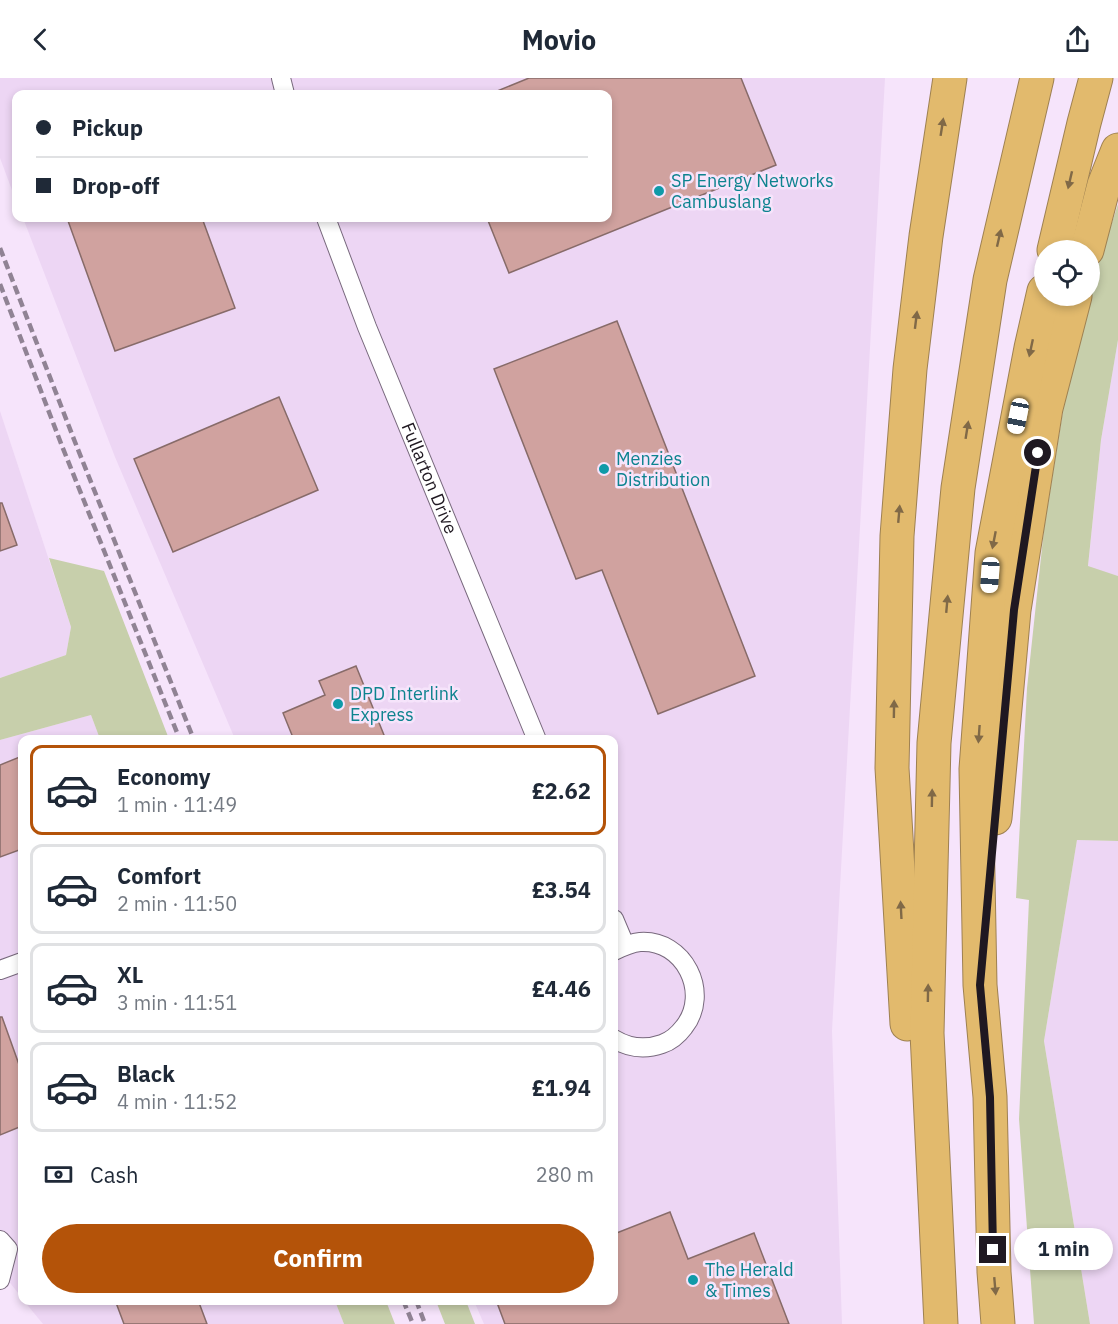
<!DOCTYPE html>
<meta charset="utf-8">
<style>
:root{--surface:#fff;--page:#f2f2f3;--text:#1f2937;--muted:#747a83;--line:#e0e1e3;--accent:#b45309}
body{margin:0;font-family:"IBM Plex Sans",sans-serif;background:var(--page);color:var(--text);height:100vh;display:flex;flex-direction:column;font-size:22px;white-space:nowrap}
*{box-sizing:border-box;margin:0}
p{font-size:20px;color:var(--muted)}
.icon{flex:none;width:33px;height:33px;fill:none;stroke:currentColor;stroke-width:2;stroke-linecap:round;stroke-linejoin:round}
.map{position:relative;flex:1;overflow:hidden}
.panel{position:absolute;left:18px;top:657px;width:600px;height:570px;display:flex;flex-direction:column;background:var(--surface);border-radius:12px;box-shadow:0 3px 9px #0003}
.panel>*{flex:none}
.top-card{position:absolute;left:12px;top:12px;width:600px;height:132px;border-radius:12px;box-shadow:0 3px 9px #0003;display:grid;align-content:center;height:132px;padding:0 24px;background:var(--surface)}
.controls{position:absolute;left:1034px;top:162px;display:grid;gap:12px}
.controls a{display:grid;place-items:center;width:66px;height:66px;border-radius:50%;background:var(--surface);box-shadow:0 3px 9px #0003;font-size:30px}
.end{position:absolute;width:27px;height:27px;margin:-14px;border:8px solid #1f1821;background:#fff;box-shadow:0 0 0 3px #fff}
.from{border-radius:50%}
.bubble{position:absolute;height:42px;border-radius:21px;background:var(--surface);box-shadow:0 3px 9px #0003;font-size:20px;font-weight:800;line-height:42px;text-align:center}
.car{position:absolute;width:18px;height:36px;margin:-18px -9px;border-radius:8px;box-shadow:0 0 4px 2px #0007;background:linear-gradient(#fff 24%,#345 0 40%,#fff 0 76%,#345 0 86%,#fff 0)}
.top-card b{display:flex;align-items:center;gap:21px;height:57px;font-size:22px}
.top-card b+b{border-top:2px solid var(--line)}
.top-card i{width:15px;height:15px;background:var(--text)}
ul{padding:10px 0 0;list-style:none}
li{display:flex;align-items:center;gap:18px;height:90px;margin:0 12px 9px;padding:0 12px;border:3px solid var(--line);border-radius:12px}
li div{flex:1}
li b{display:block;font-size:22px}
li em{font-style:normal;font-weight:800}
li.active{border-color:var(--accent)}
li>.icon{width:54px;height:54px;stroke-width:1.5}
.pay{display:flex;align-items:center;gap:15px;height:66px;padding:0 24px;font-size:22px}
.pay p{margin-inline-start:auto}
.button{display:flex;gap:12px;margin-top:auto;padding:12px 24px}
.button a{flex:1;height:69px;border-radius:36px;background:var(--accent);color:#fff;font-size:24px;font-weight:800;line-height:69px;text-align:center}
header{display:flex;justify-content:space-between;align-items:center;height:78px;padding:0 24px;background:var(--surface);font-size:27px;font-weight:800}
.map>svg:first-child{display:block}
.built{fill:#edd6f4}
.green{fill:#c7cfab}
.building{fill:#d0a29f;stroke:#876b69;stroke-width:1.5}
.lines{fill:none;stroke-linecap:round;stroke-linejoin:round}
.minor-casing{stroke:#78697d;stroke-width:20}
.motorway-casing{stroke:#9e8152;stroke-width:35}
.minor{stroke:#fff;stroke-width:18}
.motorway{stroke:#e2ba6d;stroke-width:33}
.rail{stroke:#908394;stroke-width:4.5;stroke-dasharray:9 4.5;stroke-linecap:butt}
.oneway{fill:#806947}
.route{stroke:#1f1821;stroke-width:8}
.culture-dot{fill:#0f9aa8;stroke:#f6e4fb;stroke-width:2}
.labels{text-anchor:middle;stroke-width:5;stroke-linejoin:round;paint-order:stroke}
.culture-label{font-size:18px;fill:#0d838f;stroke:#f6e4fb;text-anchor:start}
.street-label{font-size:18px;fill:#1f1821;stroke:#f6e4fb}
</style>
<header><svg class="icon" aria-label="back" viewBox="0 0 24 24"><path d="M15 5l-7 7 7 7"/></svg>Movio<svg class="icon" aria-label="share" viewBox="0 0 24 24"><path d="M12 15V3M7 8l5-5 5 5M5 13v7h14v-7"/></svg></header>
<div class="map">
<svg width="1118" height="1246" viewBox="0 0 1118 1246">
<rect width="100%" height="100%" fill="#f6e4fb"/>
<!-- built -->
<g class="built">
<polygon points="0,0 885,0 832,953 842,1246 484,1246 474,1223 614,1222 614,662 235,661 115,379 23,140 608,140 608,16 16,16 16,123 0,80"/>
<polygon points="1118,262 1118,498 1088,489 1101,362"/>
<polygon points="0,333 71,549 66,577 0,600"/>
<polygon points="91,637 100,661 22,662 22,1220 0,1192 0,662"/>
<polygon points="1077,762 1118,763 1118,1246 1090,1246 1044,963"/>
<polygon points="24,1223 335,1223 344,1246 43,1246"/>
</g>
<!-- green -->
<g class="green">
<polygon points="1118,126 1118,262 1101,362 1088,488 1118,498 1118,763 1077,762 1044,963 1090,1246 1034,1246 1019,1041 1029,822 1016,820 1027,610 1044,451 1066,314 1089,215"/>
<polygon points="49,480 104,493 169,661 100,661 91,637 0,662 0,600 66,577 71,549"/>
<polygon points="335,1223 386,1223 395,1246 344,1246"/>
<polygon points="436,1223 466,1223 475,1246 445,1246"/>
</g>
<!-- building -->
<g class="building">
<polygon points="529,0 741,0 776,87 509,195 487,140 608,140 608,16 490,16"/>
<polygon points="67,140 202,140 235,230 115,273"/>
<polygon points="617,243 755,598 658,636 602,492 576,501 494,291"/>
<polygon points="279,319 318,412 173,474 134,381"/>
<polygon points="0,425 2,425 17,467 0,473"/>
<polygon points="356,588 386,662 294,662 283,635 325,617 319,603"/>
<polygon points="22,678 22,771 0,779 0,687"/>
<polygon points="0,939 2,939 22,995 22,1048 0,1057"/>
<polygon points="670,1134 688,1181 754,1155 789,1246 505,1246 496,1222 614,1222 614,1156"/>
<polygon points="115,1222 198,1222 207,1246 124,1246"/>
</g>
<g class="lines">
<!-- minor casing -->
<g class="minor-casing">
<g id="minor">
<polyline points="281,0 285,16"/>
<path id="s1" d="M326,140L367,249L537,662"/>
<polyline points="614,841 625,867"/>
<path d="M614,873C622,869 630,865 640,864C684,861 711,915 684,949C678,957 671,963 662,966C645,972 629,970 614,961"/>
<polyline points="0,892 22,884"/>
<polyline points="0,1162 8,1171 0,1202"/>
</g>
</g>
<!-- motorway casing -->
<g class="motorway-casing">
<g id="motorway">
<polyline points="1054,172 1084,45 1096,0"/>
<polyline points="1087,172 1104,107 1118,72"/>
<polyline points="995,740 1014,532 1046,330 1075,218"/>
<polyline points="907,946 892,690 897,458 910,291 926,158 950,0"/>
<polyline points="941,1246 927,955 934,665 958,410 990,202 1037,0"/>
<polyline points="998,1246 994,1194 990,1019 980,907 976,691 992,475 1031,270 1044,213"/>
</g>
</g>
<!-- minor -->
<use href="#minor" class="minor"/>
<!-- motorway -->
<use href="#motorway" class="motorway"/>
<!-- rail -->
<g class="rail">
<polyline points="0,170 75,364 194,662"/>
<polyline points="0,206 62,368 180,662"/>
<polyline points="403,1222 413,1246"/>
<polyline points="416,1222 425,1246"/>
</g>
</g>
<!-- one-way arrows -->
<defs><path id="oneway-solid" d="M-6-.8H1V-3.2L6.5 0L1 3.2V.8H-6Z" transform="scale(1.5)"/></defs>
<g class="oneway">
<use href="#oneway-solid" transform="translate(942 49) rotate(-81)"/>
<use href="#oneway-solid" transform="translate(1070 102) rotate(103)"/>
<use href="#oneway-solid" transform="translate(999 160) rotate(-77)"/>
<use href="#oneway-solid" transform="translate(916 242) rotate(-83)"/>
<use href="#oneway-solid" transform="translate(1031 270) rotate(102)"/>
<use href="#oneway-solid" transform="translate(967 352) rotate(-81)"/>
<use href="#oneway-solid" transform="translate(899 436) rotate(-85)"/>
<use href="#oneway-solid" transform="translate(994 462) rotate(101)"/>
<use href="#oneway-solid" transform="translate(947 526) rotate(-85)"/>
<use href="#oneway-solid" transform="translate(894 631) rotate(-89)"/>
<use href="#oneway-solid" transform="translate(979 656) rotate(94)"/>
<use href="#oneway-solid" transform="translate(932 720) rotate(-89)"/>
<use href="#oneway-solid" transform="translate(901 832) rotate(-93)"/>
<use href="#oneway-solid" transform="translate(928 915) rotate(-89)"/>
<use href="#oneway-solid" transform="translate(995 1208) rotate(85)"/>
</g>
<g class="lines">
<!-- route -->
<polyline class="route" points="993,1172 990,1019 980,907 1014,532 1038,375"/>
</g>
<!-- markers -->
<g class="culture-dot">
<circle cx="659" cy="113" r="6"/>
<circle cx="604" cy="391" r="6"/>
<circle cx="338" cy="626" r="6"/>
<circle cx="693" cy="1202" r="6"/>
</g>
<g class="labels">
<!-- culture labels -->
<g class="culture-label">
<text x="671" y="109">SP Energy Networks<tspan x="671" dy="21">Cambuslang</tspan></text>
<text x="616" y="387">Menzies<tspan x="616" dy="21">Distribution</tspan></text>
<text x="350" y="622">DPD Interlink<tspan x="350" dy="21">Express</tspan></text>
<text x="705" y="1198">The Herald<tspan x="705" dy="21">&amp; Times</tspan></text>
</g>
<!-- street labels -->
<g class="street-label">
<text dy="6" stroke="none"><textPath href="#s1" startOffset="280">Fullarton Drive</textPath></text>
</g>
</g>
</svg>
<div class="controls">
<a><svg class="icon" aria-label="locate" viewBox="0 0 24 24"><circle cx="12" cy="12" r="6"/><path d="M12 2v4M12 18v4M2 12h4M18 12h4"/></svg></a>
</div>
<i class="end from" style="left:1038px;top:375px"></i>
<i class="end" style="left:993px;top:1172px"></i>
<div class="bubble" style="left:1014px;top:1150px;width:99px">1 min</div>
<i class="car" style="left:1018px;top:338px;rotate:191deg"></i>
<i class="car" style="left:990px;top:497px;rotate:184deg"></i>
<div class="top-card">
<b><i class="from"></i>Pickup</b>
<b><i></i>Drop-off</b>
</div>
<section class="panel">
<ul>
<li class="active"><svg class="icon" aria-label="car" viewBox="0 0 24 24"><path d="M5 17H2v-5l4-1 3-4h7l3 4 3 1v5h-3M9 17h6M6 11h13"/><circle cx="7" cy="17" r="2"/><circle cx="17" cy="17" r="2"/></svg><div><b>Economy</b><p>1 min · 11:49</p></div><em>£2.62</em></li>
<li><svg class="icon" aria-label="car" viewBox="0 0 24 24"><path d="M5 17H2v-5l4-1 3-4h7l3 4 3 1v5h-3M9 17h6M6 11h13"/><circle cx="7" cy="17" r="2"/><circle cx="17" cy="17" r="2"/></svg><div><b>Comfort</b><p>2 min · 11:50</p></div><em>£3.54</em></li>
<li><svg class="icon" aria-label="car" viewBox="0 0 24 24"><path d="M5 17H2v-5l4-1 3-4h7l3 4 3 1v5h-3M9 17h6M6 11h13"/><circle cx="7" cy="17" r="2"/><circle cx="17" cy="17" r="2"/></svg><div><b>XL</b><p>3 min · 11:51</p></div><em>£4.46</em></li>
<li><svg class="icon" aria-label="car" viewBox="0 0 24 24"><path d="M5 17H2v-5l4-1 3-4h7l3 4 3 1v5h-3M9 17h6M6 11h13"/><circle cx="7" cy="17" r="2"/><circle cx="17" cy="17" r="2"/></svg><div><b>Black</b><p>4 min · 11:52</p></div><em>£1.94</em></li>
</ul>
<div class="pay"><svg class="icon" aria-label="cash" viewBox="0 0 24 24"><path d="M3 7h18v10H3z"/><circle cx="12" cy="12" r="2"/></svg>Cash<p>280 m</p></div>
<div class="button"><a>Confirm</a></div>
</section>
</div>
